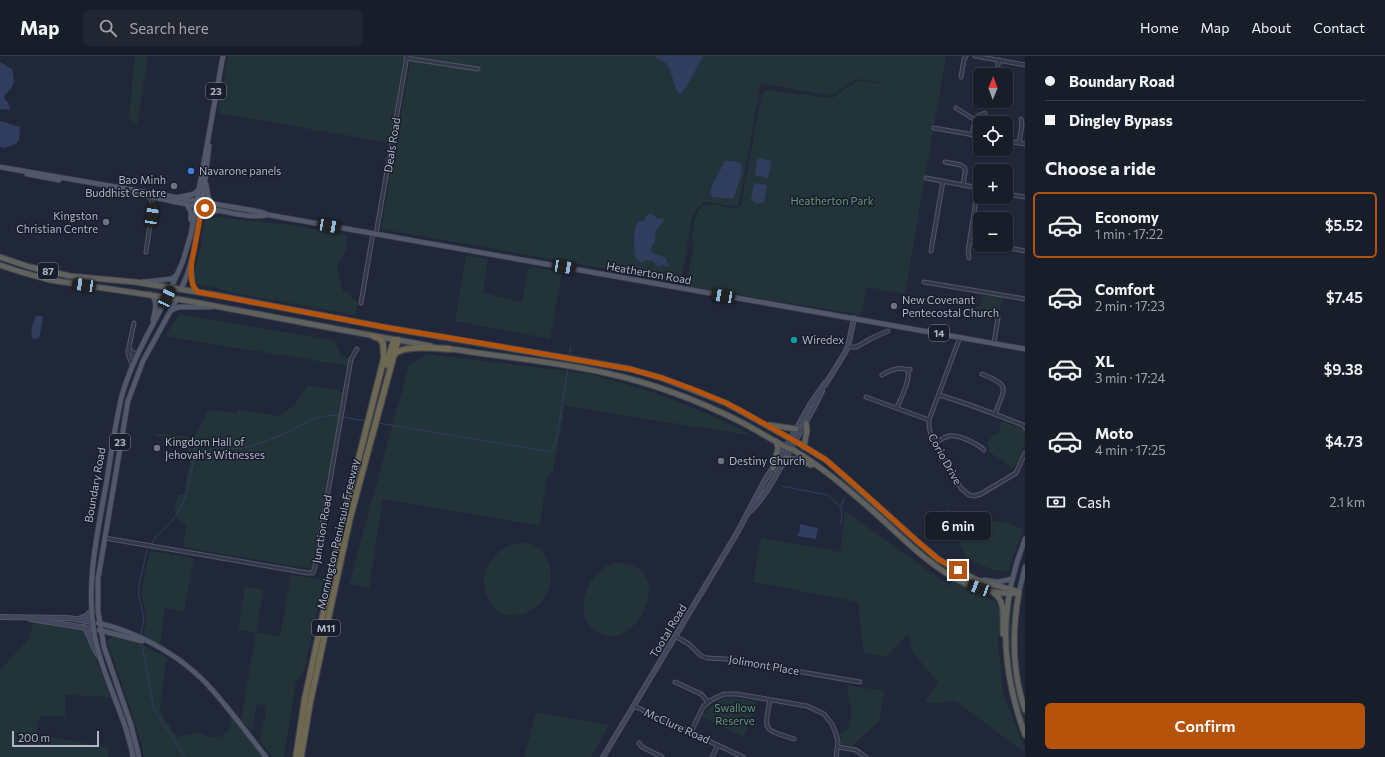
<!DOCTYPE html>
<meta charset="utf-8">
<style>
:root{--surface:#181d2a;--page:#212632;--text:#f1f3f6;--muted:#9fa2a8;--line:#363b47;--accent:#b45309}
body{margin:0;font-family:Commissioner,sans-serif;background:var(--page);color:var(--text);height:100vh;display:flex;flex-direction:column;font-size:15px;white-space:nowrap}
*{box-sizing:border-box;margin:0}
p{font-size:13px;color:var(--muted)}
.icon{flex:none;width:22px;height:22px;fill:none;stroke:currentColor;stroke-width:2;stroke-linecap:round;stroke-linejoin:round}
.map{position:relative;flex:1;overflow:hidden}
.sheet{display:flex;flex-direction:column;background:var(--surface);width:360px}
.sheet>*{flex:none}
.banner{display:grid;align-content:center;height:88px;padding:0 20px;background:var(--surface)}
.needle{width:26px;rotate:1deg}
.tools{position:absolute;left:973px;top:12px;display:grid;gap:8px}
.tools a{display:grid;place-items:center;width:40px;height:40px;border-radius:6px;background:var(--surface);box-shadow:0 1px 3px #0004,0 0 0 1px var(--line);font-size:20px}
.scale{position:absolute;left:12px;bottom:10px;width:87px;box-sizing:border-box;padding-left:4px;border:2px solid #aeb3c5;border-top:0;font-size:11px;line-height:14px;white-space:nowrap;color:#aeb3c5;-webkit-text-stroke:3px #191e2d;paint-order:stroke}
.end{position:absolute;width:18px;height:18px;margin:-9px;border:5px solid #b45309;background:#fff;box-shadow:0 0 0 2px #fff}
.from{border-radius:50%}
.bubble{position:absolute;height:28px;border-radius:6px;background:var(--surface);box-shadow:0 1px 3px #0004,0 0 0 1px var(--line);font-size:13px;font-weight:600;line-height:28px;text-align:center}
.car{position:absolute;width:12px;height:24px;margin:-12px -6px;border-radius:5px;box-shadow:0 0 3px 1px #0007;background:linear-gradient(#222 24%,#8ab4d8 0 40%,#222 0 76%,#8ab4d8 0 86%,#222 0)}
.banner b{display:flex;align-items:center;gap:14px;height:38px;font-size:15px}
.banner b+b{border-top:1px solid var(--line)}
.banner i{width:10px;height:10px;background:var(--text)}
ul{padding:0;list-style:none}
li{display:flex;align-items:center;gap:12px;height:66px;margin:0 8px 6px;padding:0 12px;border:2px solid transparent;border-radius:6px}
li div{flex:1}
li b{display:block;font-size:15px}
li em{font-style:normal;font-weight:600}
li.selected{border-color:var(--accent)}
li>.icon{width:36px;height:36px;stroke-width:1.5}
h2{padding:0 20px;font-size:18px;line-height:48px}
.pay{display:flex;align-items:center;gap:10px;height:44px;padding:0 20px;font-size:15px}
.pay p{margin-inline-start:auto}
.primary-button{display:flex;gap:8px;margin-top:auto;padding:8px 20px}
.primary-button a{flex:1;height:46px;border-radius:6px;background:var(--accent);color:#fff;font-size:16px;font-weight:600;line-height:46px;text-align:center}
header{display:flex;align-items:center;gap:24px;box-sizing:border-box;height:56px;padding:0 20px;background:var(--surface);border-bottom:1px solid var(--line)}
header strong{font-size:19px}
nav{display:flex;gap:22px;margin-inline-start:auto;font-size:14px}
.search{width:280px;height:36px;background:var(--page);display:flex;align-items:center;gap:10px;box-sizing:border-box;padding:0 14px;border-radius:6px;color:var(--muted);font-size:15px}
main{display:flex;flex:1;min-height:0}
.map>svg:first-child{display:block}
.green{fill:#223339}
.water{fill:#313d5e}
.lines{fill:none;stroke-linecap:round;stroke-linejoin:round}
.stream{stroke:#313d5e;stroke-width:1}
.minor-casing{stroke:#515666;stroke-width:5}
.secondary-casing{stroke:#515666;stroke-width:6}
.primary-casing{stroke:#3d4252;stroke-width:6}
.trunk-casing{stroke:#3e4353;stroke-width:7}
.motorway-casing{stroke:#3e4353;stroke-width:8}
.minor{stroke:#333949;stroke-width:3}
.secondary{stroke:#41475c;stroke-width:4}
.primary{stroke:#515869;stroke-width:4.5}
.trunk{stroke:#60605c;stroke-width:5}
.motorway{stroke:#6f6850;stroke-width:5.5}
.route{stroke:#b45309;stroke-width:5}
.shop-dot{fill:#3f7fe0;stroke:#191e2d;stroke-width:1.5}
.worship-dot{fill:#6b7280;stroke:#191e2d;stroke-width:1.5}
.culture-dot{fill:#0f9aa8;stroke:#191e2d;stroke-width:1.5}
.labels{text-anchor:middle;stroke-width:3;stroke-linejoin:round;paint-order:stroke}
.shield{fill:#191e2d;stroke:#818697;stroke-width:1}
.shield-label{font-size:10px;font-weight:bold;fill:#aeb3c5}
.street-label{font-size:11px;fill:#aeb3c5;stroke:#191e2d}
.poi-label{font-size:11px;fill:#aeb3c5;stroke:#191e2d;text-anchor:start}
.park-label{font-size:11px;fill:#659678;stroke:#191e2d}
</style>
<header>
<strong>Map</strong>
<div class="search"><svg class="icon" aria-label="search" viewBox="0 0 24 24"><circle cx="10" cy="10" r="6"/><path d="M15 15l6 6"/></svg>Search here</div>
<nav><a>Home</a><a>Map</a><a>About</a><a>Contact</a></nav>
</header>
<main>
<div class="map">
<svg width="1025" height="701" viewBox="0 0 1025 701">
<rect width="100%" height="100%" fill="#202738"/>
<!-- green -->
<g class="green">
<polygon points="135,0 148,0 137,69 129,62"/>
<polygon points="228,0 404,0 390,87 218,57 220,35 222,35"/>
<path d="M411,0H946L905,238L867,231L861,259L686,230L694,187L692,186C693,177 693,164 698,156C708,138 731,160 741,149L761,41L765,35L770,33L779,36L832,42L857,25L889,28L856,23L831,40L761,27L739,148L737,150H733L705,146L699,150L692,161L681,225L679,226L381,173Z"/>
<polygon points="206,161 209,161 210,163 219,161 290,169 346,179 346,196 337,209 343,235 350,238 351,242 358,245 355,259 228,236 221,233 197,229 193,222 195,211 201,190 204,165"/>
<polygon points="466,199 488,203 483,237 522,246 529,210 562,216 550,283 455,265"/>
<polygon points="982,239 1003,242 999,257 995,257 993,260 975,256 976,250 981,250"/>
<polygon points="179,258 335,285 341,300 349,302 348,310 165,280"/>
<polygon points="427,298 591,318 652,336 708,358 754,380 565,350 553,416 547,420 540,470 383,443 369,532 349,528 409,309"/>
<polygon points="307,330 336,333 343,337 317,492 313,511 309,513 183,491 186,470 180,466 174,455 178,439 184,438 186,421 190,408 186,385 158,381 154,377 193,381 209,354 238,357 238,354 280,360 295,348"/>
<path d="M1002,365L1020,372L1025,376C1025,389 1021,404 1012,413L1001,403L988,396L989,391L986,388L995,377L998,378Z"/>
<path d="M840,420L936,504L964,521L1003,533L1002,536C978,530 957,521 936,508L848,432L838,421Z"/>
<polygon points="948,453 966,467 983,465 1005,466 1023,473 1008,516 990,513 966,502 945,455"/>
<polygon points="845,455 950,530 952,525 977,535 990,543 1001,548 998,588 1004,641 1025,692 1025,697 956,645 938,647 925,646 938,626 912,596 908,578 885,601 864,597 858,546 753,526 761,482 840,496"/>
<path d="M526,486C539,490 545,496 549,508C563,552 499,584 485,535C478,508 501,487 526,486Z"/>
<polygon points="150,495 194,502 184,555 165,552 160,589 143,579 147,562 145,551 141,537"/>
<path d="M617,507C680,508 637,599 598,577C575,564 582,529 601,514C605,510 611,508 617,507Z"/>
<polygon points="291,519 324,524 303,618 296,625 284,701 272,701 260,685 267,650 257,648 252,676 241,664 256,577 238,573 245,531 263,534 256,576 280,580"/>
<path d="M1010,547L1014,548L1012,593L1021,645L1025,659V674C1021,661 1016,647 1013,633C1008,604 1007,576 1010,547Z"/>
<polygon points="34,565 82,573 86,576 110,641 65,639 65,661 46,660 39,662 37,671 39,679 109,692 108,701 0,701 0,614 29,583"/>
<path d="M112,581C129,581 154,594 169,603L166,606L160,650L162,659L177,681L199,676L209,681H220L229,674L232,668L229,661L231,660L262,701H144L142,688L108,587V584Z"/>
<polygon points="847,629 884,635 879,665 852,690 841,688 840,678 848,673 852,658 848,639"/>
<path d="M725,642H737L757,646L744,681L702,661C708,652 714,647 725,642Z"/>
<polygon points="536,656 609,669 591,701 524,701"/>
</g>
<!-- water -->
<g class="water">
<path d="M654,0H703C697,10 688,32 680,38C674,34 673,17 667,9C664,5 658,3 654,0Z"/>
<path d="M0,6L12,13C16,29 13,30 4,40L5,44L8,46L10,54L0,53Z"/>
<polygon points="0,65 20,71 19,84 16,88 4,92 0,91"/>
<polygon points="760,102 771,105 768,122 755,119 757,104"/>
<polygon points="725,105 731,105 739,106 742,109 741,120 734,141 731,143 713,141 710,138 712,130"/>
<polygon points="754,127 767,129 764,146 757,148 751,144"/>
<path d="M651,158L655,160L656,163L662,162L664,164L656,175L655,185L651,192V195L653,197L666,202L669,211L663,209L658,211L653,205L646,204L642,207L636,203C633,191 633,175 638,165L640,166L645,164V160Z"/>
<path d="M36,260H42L43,262L39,282L37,283L32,282C30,276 33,265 36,260Z"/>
<polygon points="800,468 818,472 816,483 797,480 800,475"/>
</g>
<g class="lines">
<!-- stream -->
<g class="stream">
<polyline points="569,301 571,290"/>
<polyline points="343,361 365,365"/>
<polyline points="378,367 551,396 556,386 568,312"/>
<polyline points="781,430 828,439 841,451 844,442"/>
<polyline points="840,468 842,461 841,452"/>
<path d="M151,488C158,475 172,468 179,455C190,436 192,410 196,388C208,389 232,394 242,392C258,389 274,382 288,376C306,367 320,357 340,360"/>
<polyline points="141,578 144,563 139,540 139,529 147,494"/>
<polyline points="142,589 154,653 185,701"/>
</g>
<!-- minor casing -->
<g class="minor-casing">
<g id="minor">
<polyline points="975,0 1025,9"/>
<polyline points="406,2 478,13"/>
<polyline points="996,19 999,4"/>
<polyline points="961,21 964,3 966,0"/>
<polyline points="956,52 975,64 972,79"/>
<polyline points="975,64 978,60 985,57"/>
<polyline points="934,72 980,80"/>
<polyline points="1006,85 1025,88"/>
<polyline points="1019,87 1022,69 1021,63"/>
<polyline points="945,106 961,109 965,112 965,116 963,129"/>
<polyline points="926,122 979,132"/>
<polyline points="1006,138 1025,141"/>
<polyline points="376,178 407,0"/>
<polyline points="970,185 980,187"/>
<polyline points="993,189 1025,195"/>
<polyline points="931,195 943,125"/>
<polyline points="146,196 153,149 150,141"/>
<polyline points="969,202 968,195 978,132"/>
<polyline points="924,226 1025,243"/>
<polyline points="361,247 373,177"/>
<polyline points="960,281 929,364 929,370 931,380 961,432 969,439 974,440 981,438 1016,417 1025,397"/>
<polyline points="994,287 998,261"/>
<polyline points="848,291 856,291 874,281 888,275"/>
<polyline points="129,292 132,297 138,297"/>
<path d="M132,310C132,304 128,301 128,296L134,267"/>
<path d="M982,318C1011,330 1005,331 995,358"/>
<path d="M882,319C890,314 899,310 908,314L910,313"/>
<path d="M939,339C967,347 995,358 1023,369L1025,372"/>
<polyline points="866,341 929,364"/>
<path d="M897,352C901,341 910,326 908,314"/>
<path d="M934,387C939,385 944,381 949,380C958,378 978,388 984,394"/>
<polyline points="105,482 308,517 313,517 315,511 351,303 357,293"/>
<polyline points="675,580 689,588 701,600 707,602 726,603 860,626"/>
<polyline points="675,626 701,638 708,646"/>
<path d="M770,644C764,676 763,673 794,683"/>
<polyline points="634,650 743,701"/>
<polyline points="691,676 703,651 711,644 724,638 737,638 807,650 824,658 832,668 836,678 838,686 836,701"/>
<polyline points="639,687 642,691 662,701"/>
<polyline points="838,691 856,694 866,701"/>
<polyline points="712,701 718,689"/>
</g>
</g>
<!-- secondary casing -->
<g class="secondary-casing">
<g id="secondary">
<polyline points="825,329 846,295 849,286 854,262"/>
<path d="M748,457C763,445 778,416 788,398C799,377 812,357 822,335"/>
<polyline points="0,561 68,562 92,566"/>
<polyline points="30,563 93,573"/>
<polyline points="79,563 86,560 91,555"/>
<path d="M84,571C91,580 92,592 99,600"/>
<polyline points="603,701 737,477 765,424 782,398 811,347 825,327"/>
</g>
</g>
<!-- primary casing -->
<g class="primary-casing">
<g id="primary">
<polyline points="0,111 261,156 269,159 1025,293"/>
<polyline points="27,118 59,124"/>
<polyline points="206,128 208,140 211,148"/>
<path d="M133,137C163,143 192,150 221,155C237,158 252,162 267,159"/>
<polyline points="180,141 194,138 198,134"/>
<polyline points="187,149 191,156 191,164"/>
<polyline points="200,162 203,158 216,155"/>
<polyline points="191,210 193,230 198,236"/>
<polyline points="143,226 171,223 176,220"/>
<polyline points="171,232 183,205 191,178 223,0"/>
<path d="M181,233C193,209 196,183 200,156C204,134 207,112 209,90"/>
<path d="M150,238C159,244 155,255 153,264"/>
<polyline points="172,254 179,251 211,251"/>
<polyline points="984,524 998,526 1012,523"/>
<polyline points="1010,533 1017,506 1025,483"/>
<polyline points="1019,536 1025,511"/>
<path d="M98,567C137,576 176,597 204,625C227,649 246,676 266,701"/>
<polyline points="99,574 142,585"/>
<path d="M133,701C126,660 103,623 95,582C85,530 97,480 106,429C111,399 115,368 122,339C132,304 151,273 167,241"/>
<polyline points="139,701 131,669 104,591 98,555 98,523 128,345 143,305 177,243"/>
</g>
</g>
<!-- trunk casing -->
<g class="trunk-casing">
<g id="trunk">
<path d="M0,201L30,211L70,220L135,226L216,239L389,272L602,308L630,313L662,322L726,347L800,388L826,404L917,485L938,503L958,514L977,524L1019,536C1012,575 1012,616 1025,654"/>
<polyline points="0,209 21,216 50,224 183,244 337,273 431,290"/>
<path d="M445,292C499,301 553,305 606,317C652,327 697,344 739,365C755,373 770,383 786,391C789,393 793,393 795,395C821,410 851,436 874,456C914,492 958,542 1017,537"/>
<polyline points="769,369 796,373"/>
<polyline points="804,391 807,374 806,367"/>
<polyline points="785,402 798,404 811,409"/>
<polyline points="773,412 778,392 776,385"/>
<path d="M1010,535C1000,584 1008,632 1025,679"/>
<path d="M994,537C1007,546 1002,565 1003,578"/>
</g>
</g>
<!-- motorway casing -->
<g class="motorway-casing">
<g id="motorway">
<path d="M395,298C403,289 437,292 449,293"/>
<polyline points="386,309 394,284"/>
<polyline points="296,701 305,642 345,457 384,302 383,287 380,283 373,280"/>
<polyline points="301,701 310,647 350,462 398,284"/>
</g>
</g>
<!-- minor -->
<use href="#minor" class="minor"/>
<!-- secondary -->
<use href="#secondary" class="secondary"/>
<!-- primary -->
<use href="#primary" class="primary"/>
<!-- trunk -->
<use href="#trunk" class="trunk"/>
<!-- motorway -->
<use href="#motorway" class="motorway"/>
</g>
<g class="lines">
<!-- route -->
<path class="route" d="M205,152H201C200,161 199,170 197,179C195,194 184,225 198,236L389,272L475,286L630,313L662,322L693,333L726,347L740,354L800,388L826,404L854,428L917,485L938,503L958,514"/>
</g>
<!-- markers -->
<circle class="shop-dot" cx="191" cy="115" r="4"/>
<g class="worship-dot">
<circle cx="174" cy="130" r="4"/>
<circle cx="106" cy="166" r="4"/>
<circle cx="894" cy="250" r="4"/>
<circle cx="157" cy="392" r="4"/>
<circle cx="721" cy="405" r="4"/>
</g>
<circle class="culture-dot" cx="794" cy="284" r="4"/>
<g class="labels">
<!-- shield labels -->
<g class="shield">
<rect x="206" y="27" width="20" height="16" rx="3"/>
<rect x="38" y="207" width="20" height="16" rx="3"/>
<rect x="929" y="269" width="20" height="16" rx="3"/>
<rect x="110" y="378" width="20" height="16" rx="3"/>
<rect x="312" y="564" width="28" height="16" rx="3"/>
</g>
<g class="shield-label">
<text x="216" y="39">23</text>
<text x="48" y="219">87</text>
<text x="939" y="281">14</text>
<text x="120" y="390">23</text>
<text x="326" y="576">M11</text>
</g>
<!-- street labels -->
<g class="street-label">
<text transform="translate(392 89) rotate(-81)" y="4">Deals Road</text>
<text transform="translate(649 217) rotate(10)" y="4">Heatherton Road</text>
<text transform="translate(945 403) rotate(61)" y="4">Corio Drive</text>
<text transform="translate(95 429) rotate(-80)" y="4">Boundary Road</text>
<text transform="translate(322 473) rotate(-80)" y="4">Junction Road</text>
<text transform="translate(338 478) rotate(-77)" y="4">Mornington Peninsula Freeway</text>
<text transform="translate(668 575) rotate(-59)" y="4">Tootal Road</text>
<text transform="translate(764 609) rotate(10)" y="4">Jolimont Place</text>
<text transform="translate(677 670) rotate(24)" y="4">McClure Road</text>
</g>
<!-- poi labels -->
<g class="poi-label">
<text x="199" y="119">Navarone panels</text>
<text x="166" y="128" text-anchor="end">Bao Minh<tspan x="166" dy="13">Buddhist Centre</tspan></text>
<text x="98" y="164" text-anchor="end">Kingston<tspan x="98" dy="13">Christian Centre</tspan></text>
<text x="902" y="248">New Covenant<tspan x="902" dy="13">Pentecostal Church</tspan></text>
<text x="802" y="288">Wiredex</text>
<text x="165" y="390">Kingdom Hall of<tspan x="165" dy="13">Jehovah's Witnesses</tspan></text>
<text x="729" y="409">Destiny Church</text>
</g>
<!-- park labels -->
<g class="park-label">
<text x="832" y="149">Heatherton Park</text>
<text x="735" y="656">Swallow<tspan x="735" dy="13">Reserve</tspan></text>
</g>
</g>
</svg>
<div class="tools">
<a><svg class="needle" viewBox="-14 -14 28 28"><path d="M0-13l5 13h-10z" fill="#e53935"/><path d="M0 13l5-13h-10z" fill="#9fa2a8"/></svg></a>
<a><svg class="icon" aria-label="locate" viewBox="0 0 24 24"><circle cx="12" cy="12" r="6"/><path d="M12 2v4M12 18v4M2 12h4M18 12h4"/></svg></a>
<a>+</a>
<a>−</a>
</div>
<div class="scale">200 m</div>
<i class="end from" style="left:205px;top:152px"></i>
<i class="end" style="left:958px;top:514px"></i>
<div class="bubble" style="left:925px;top:456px;width:66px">6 min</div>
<i class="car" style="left:152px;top:159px;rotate:9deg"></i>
<i class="car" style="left:329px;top:170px;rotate:100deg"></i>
<i class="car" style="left:564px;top:211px;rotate:100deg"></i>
<i class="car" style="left:84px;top:229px;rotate:278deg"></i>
<i class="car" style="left:723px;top:240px;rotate:280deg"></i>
<i class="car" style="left:167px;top:241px;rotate:25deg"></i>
<i class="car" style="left:979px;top:532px;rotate:291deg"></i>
</div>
<section class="sheet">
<div class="banner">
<b><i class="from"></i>Boundary Road</b>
<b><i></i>Dingley Bypass</b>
</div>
<h2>Choose a ride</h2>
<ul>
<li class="selected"><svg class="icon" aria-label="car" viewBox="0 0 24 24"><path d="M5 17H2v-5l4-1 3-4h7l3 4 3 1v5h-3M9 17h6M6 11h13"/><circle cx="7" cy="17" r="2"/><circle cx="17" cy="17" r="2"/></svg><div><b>Economy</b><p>1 min · 17:22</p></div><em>$5.52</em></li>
<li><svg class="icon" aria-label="car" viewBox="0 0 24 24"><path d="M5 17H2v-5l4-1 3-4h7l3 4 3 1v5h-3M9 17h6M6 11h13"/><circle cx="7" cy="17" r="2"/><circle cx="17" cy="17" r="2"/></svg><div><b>Comfort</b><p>2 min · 17:23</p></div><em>$7.45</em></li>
<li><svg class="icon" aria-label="car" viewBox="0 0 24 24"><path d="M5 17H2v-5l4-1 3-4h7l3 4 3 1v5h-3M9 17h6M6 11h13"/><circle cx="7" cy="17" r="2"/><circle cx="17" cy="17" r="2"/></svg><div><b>XL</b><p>3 min · 17:24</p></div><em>$9.38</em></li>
<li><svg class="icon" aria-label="car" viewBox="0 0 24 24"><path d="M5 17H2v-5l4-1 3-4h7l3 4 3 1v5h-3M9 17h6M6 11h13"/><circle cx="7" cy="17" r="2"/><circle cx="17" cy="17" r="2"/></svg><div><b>Moto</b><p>4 min · 17:25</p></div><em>$4.73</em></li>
</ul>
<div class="pay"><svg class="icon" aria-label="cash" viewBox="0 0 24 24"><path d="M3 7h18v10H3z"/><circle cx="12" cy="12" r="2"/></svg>Cash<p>2.1 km</p></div>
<div class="primary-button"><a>Confirm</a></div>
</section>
</main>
